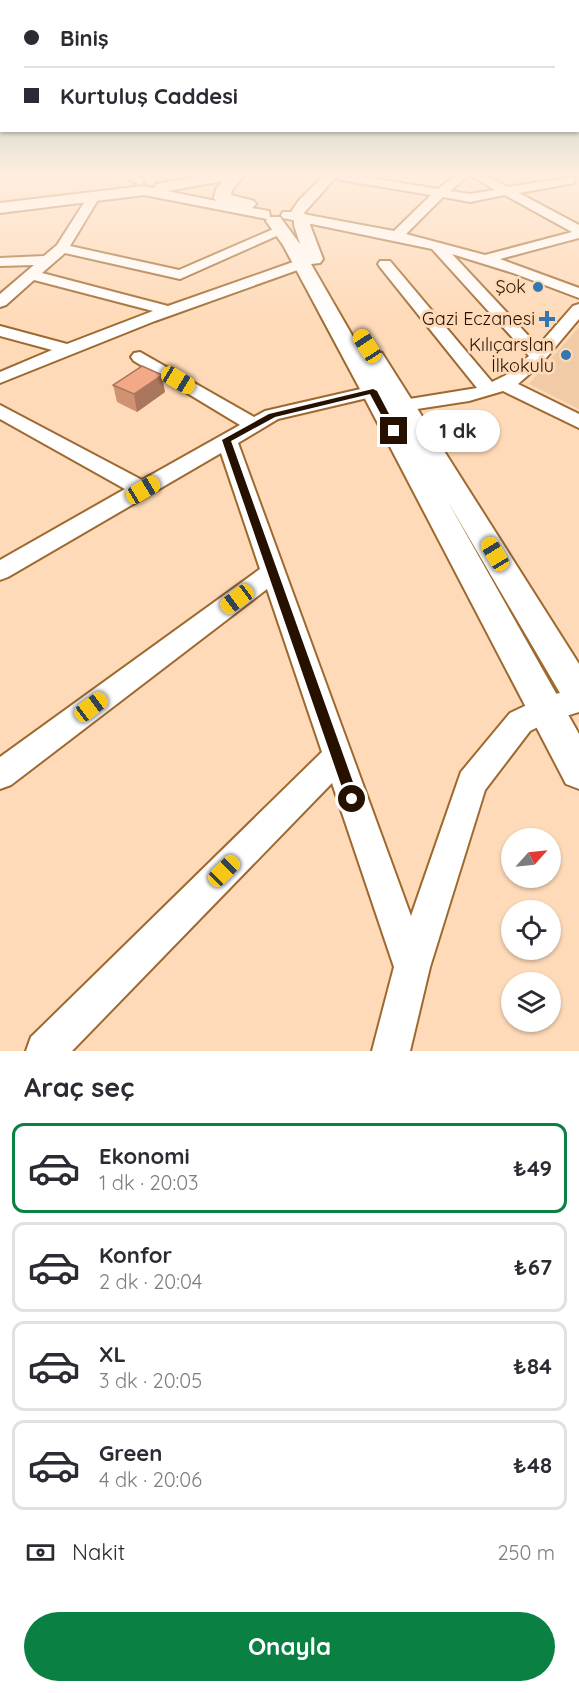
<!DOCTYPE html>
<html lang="tr">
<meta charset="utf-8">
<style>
:root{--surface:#fff;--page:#f2f2f3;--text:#2b2b33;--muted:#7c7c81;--line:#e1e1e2;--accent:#0b8043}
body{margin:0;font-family:Quicksand,sans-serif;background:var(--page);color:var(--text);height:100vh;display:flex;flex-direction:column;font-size:22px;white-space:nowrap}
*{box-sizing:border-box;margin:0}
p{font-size:20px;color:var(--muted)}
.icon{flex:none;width:33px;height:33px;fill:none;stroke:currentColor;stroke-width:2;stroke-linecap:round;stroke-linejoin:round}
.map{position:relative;height:1051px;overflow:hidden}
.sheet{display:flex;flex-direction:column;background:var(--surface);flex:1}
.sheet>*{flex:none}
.hud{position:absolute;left:0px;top:0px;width:579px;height:132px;box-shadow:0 2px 4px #0004;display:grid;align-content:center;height:132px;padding:0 24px;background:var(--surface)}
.needle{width:39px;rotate:63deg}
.controls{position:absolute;left:501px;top:828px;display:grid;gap:12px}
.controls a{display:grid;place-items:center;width:60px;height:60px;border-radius:50%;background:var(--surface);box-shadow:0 2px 4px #0004;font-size:30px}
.end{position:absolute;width:27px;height:27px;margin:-14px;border:8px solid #261100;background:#fff;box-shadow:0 0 0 3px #fff}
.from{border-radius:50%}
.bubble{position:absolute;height:42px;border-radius:21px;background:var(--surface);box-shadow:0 2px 4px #0004;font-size:20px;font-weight:700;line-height:42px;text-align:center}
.car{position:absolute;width:18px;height:36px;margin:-18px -9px;border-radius:8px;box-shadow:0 0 4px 2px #0007;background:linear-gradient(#f5c518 24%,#345 0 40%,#f5c518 0 76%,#345 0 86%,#f5c518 0)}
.hud b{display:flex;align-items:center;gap:21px;height:57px;font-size:22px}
.hud b+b{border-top:2px solid var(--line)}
.hud i{width:15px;height:15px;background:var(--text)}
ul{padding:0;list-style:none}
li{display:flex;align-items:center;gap:18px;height:90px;margin:0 12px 9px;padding:0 12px;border:3px solid var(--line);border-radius:12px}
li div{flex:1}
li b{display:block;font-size:22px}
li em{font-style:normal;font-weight:700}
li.active{border-color:var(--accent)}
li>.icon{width:54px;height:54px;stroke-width:1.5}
h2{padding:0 24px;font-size:27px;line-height:72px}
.pay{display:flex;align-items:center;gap:15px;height:66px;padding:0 24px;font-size:22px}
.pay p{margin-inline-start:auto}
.button{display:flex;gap:12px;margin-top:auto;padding:12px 24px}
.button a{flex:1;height:69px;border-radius:36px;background:var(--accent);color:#fff;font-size:24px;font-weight:700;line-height:69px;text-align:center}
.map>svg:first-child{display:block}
.built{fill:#f1caa6}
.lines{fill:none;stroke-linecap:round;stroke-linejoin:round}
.minor-casing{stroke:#9e692f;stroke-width:4}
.major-casing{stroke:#9e692f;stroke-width:4}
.minor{fill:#fff;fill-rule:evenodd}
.major{fill:#fff;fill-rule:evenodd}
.wall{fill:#d19173}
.shaded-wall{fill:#aa765e}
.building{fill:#f3a986;stroke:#aa765e;stroke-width:1.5}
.route{fill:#261100}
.poi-dot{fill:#3477ad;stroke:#fedab8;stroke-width:2}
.labels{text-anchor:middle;stroke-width:6;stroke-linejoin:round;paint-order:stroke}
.far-poi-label{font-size:18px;fill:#261100;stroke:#fedab8;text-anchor:end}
</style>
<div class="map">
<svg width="579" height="1051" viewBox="0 0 579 1051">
<rect width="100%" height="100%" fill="#fedab8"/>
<!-- built -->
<polygon class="built" points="579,327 579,409 529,384"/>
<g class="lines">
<!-- minor casing -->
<g class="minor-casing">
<g id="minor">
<polygon points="124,176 138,176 145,181 139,185"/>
<path d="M324,176H359L438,189L455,176H468L450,191L470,194L495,190L472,176H486L508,187L574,177V183L519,193L579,225V238L500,259L579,288V298L513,273L452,254L538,346L573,306L579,304V319L541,364L518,384L579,414V428L503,391L469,401L404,411L397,409L395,405L397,401L477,388L380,267L378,264L380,261H390L492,382L508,374L529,356L432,249L283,218L281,215L283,212H291L300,199ZM336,177L341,180L431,195L394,231L303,214ZM505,195L572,232L485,255L406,234L443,197L470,202Z"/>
<polygon points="93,194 99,198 70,246 179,270 278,227 283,226 290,230 180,279 65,253 42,273 168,306 296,261 306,261 308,264 306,267 155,321 0,383 0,372 52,350 0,336 0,326 67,344 153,311 34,280 6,305 0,307 0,294 34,265 0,266 0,258 44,256 57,245 89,195"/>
<polygon points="140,352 254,417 265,411 391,382 397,383 400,387 397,391 278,419 238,443 411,916 461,772 510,713 544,697 579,688 579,712 550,721 530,731 485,790 430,967 410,1051 372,1051 394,967 332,783 72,1051 26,1051 31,1037 322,752 267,589 11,785 0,789 0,757 260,569 221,453 8,577 0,580 0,560 125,489 0,419 0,405 142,480 240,425 134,361 131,357 134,353"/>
</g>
</g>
<!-- major casing -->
<g class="major-casing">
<path id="major" d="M203,176H244L232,190L231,195L254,201L256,204L252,208L269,211L270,217H280L300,244L294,225V217L302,212L310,217V225L323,259L320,263L311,264L364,356L374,351L382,353L579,664V709L567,705L447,500L579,734V789L566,784L361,391L283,245L266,221L267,219L144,195L0,213V203L143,186L154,188L156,184ZM223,181L216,189L214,198L216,201L167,191Z"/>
</g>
<!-- minor -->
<use href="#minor" class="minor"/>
<!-- major -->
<use href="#major" class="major"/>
</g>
<!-- wall -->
<polygon class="wall" points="113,385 165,392 137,412 117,402"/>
<!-- shaded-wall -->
<polygon class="shaded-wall" points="162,375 165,392 137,412 134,394"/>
<!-- building -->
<polygon class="building" points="142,366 162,375 134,394 113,385"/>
<!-- sky -->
<linearGradient id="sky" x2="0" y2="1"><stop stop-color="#88b8ac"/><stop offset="0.54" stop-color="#ffeedf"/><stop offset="1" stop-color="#ffeedf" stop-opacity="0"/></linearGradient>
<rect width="579" height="323" fill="url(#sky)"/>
<!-- route -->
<polygon class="route" points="373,389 377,391 398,431 397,433 391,433 370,394 275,417 231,441 359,799 357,803 352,805 348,803 346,799 222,440 269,414"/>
<!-- markers -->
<g class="poi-dot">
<circle cx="538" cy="287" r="6"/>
<path d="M544 310h6v6h6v6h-6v6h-6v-6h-6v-6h6z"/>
<circle cx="566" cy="355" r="6"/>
</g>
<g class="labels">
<!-- far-poi labels -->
<g class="far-poi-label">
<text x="526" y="293">Şok</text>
<text x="535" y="325">Gazi Eczanesi</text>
<text x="554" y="351">Kılıçarslan<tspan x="554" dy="21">İlkokulu</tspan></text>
</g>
</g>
</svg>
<div class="controls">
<a><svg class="needle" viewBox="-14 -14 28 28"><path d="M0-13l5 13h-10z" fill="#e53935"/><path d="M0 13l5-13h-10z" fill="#7c7c81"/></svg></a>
<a><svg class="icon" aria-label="locate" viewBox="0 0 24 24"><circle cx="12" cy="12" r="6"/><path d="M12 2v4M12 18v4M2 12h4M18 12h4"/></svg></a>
<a><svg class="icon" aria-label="layers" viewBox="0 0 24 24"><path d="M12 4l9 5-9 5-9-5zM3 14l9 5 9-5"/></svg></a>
</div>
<i class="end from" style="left:352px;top:799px"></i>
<i class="end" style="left:394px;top:431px"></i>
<div class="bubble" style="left:416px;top:410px;width:84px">1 dk</div>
<i class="car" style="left:367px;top:346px;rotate:327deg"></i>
<i class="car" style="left:178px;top:380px;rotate:121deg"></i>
<i class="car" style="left:143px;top:490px;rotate:59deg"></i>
<i class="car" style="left:495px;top:554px;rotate:329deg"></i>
<i class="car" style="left:237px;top:599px;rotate:233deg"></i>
<i class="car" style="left:91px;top:707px;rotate:53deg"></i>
<i class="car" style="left:224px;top:871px;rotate:45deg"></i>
<div class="hud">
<b><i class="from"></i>Biniş</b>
<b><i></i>Kurtuluş Caddesi</b>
</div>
</div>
<section class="sheet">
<h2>Araç seç</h2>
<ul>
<li class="active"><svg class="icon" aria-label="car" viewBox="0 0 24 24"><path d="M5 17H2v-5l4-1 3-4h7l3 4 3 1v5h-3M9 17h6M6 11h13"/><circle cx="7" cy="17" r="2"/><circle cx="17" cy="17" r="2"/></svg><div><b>Ekonomi</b><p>1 dk · 20:03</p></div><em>₺49</em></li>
<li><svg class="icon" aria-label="car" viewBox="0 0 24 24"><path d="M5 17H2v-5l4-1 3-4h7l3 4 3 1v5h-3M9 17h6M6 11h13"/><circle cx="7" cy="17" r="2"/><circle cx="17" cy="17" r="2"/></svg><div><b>Konfor</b><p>2 dk · 20:04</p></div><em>₺67</em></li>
<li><svg class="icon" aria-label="car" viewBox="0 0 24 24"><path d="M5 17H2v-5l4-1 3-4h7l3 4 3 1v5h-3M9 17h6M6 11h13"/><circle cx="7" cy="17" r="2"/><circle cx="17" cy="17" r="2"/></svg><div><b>XL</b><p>3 dk · 20:05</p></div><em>₺84</em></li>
<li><svg class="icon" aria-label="car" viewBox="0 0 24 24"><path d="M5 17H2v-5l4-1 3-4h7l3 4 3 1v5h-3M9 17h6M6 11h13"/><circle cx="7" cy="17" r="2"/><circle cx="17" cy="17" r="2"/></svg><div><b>Green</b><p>4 dk · 20:06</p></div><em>₺48</em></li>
</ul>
<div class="pay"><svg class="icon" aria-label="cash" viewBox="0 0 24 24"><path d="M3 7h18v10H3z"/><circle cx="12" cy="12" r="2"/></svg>Nakit<p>250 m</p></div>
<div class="button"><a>Onayla</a></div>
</section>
